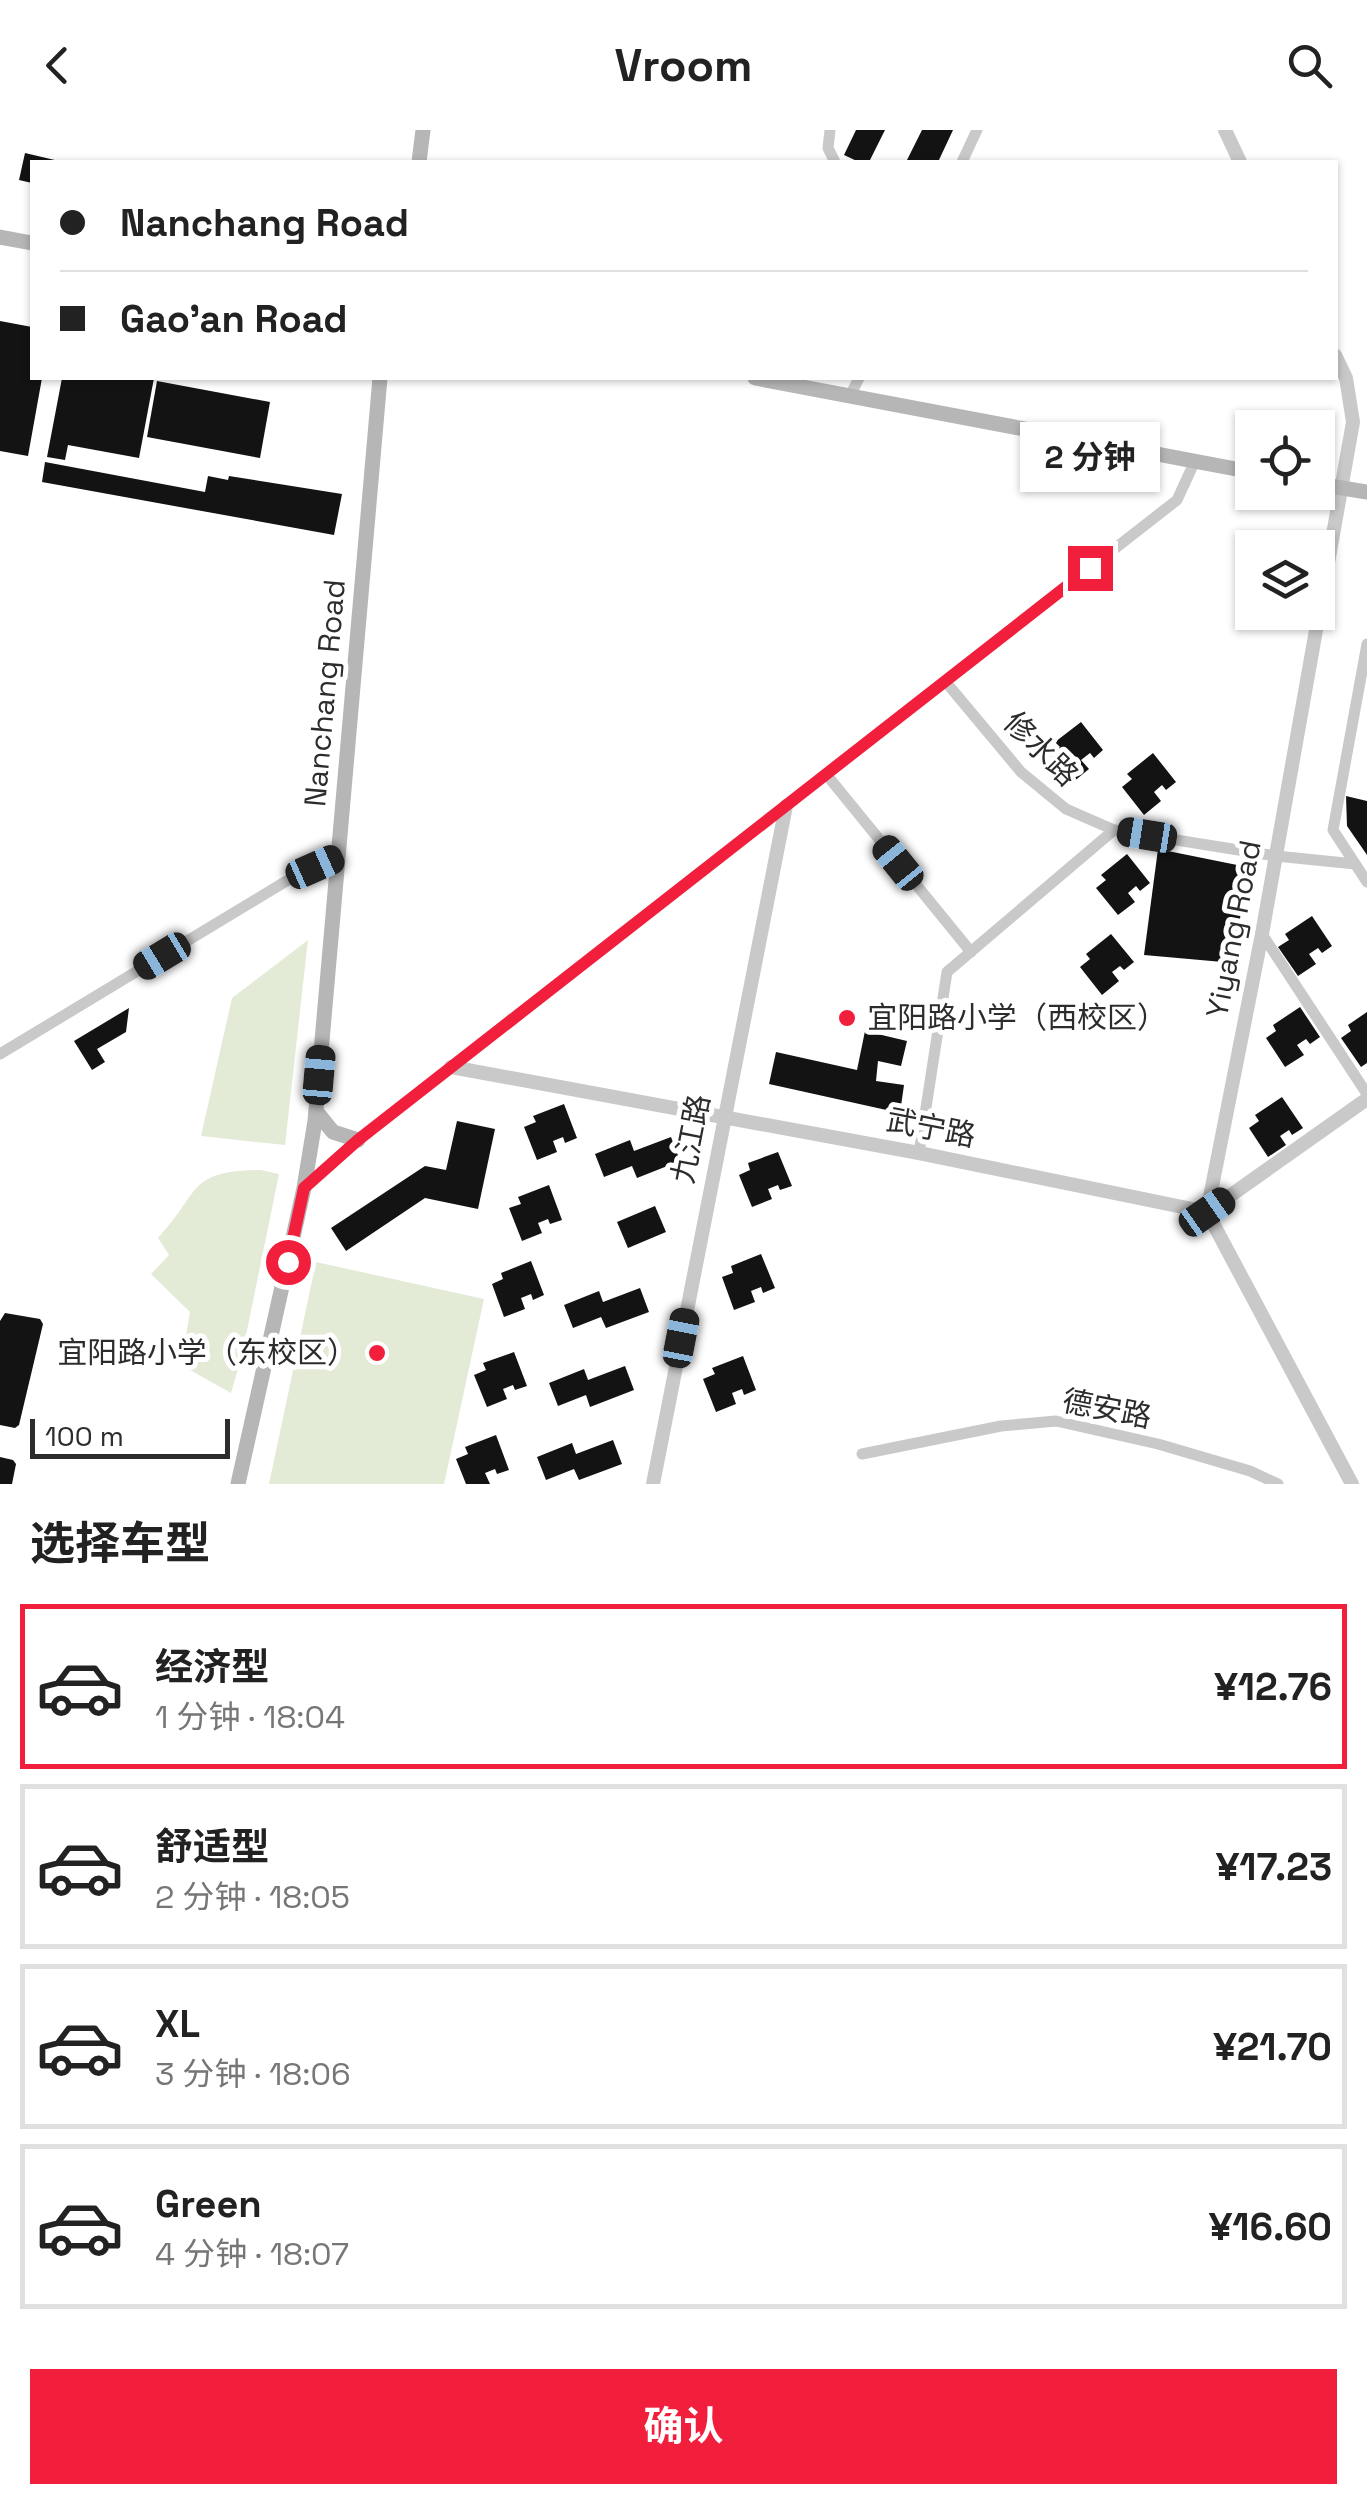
<!DOCTYPE html>
<html lang="zh">
<meta charset="utf-8">
<style>
:root{--surface:#fff;--page:#f2f2f2;--text:#222;--muted:#767676;--line:#e0e0e0;--accent:#f21f3c}
body{margin:0;font-family:"Space Grotesk","Noto Sans SC",sans-serif;background:var(--page);color:var(--text);height:100vh;display:flex;flex-direction:column;font-size:38px;white-space:nowrap}
*{box-sizing:border-box;margin:0}
p{font-size:32px;color:var(--muted)}
.icon{flex:none;width:55px;height:55px;fill:none;stroke:currentColor;stroke-width:2;stroke-linecap:round;stroke-linejoin:round}
.map{position:relative;height:1354px;overflow:hidden}
.drawer{display:flex;flex-direction:column;background:var(--surface);flex:1}
.drawer>*{flex:none}
.top-card{position:absolute;left:30px;top:30px;width:1308px;height:220px;border-radius:0px;box-shadow:0 2px 8px #0004;display:grid;align-content:center;height:220px;padding:0 30px;background:var(--surface)}
.controls{position:absolute;left:1235px;top:280px;display:grid;gap:20px}
.controls a{display:grid;place-items:center;width:100px;height:100px;border-radius:0px;background:var(--surface);box-shadow:0 2px 8px #0004;font-size:50px}
.scale{position:absolute;left:30px;bottom:25px;width:200px;box-sizing:border-box;padding-left:10px;border:5px solid #2c2c2c;border-top:0;font-size:28px;line-height:35px;white-space:nowrap;color:#2c2c2c;-webkit-text-stroke:8px #fff;paint-order:stroke}
.end{position:absolute;width:45px;height:45px;margin:-22px;border:12px solid #f21f3c;background:#fff;box-shadow:0 0 0 5px #fff}
.from{border-radius:50%}
.bubble{position:absolute;height:70px;border-radius:0px;background:var(--surface);box-shadow:0 2px 8px #0004;font-size:32px;font-weight:700;line-height:70px;text-align:center}
.car{position:absolute;width:30px;height:60px;margin:-30px -15px;border-radius:12px;box-shadow:0 0 8px 2px #0007;background:linear-gradient(#222 24%,#8ab4d8 0 40%,#222 0 76%,#8ab4d8 0 86%,#222 0)}
.top-card b{display:flex;align-items:center;gap:35px;height:95px;font-size:38px}
.top-card b+b{border-top:2px solid var(--line)}
.top-card i{width:25px;height:25px;background:var(--text)}
ul{padding:0;list-style:none}
li{display:flex;align-items:center;gap:30px;height:165px;margin:0 20px 15px;padding:0 10px;border:5px solid var(--line);border-radius:0px}
li div{flex:1}
li b{display:block;font-size:38px}
li em{font-style:normal;font-weight:700}
li.on{border-color:var(--accent)}
li>.icon{width:90px;height:90px;stroke-width:1.5}
h2{padding:0 30px;font-size:45px;line-height:120px}
.cta{display:flex;gap:20px;margin-top:auto;padding:20px 30px}
.cta a{flex:1;height:115px;border-radius:0px;background:var(--accent);color:#fff;font-size:40px;font-weight:700;line-height:115px;text-align:center}
header{display:flex;justify-content:space-between;align-items:center;height:130px;padding:0 30px;background:var(--surface);font-size:45px;font-weight:700}
.map>svg:first-child{display:block}
.green{fill:#e3ebd7}
.building{fill:#131313}
.lines{fill:none;stroke-linecap:round;stroke-linejoin:round}
.minor{stroke:#c9c9c9;stroke-width:11}
.tertiary{stroke:#c9c9c9;stroke-width:14}
.secondary{stroke:#b6b6b6;stroke-width:15}
.route{stroke:#f21f3c;stroke-width:12}
.poi-dot{fill:#f21f3c;stroke:#fff;stroke-width:4}
.labels{text-anchor:middle;stroke-width:10;stroke-linejoin:round;paint-order:stroke}
.street-label{font-size:30px;fill:#2c2c2c;stroke:#fff}
.poi-label{font-size:30px;fill:#2c2c2c;stroke:#fff;text-anchor:start}
</style>
<header><svg class="icon" aria-label="back" viewBox="0 0 24 24"><path d="M15 5l-7 7 7 7"/></svg>Vroom<svg class="icon" aria-label="search" viewBox="0 0 24 24"><circle cx="10" cy="10" r="6"/><path d="M15 15l6 6"/></svg></header>
<div class="map">
<svg width="1367" height="1354" viewBox="0 0 1367 1354">
<rect width="100%" height="100%" fill="#fff"/>
<!-- green -->
<g class="green">
<polygon points="308,810 285,1015 201,1006 232,868"/>
<path d="M261,1040L279,1044L242,1225L231,1263L181,1235L190,1182L151,1144L169,1125L158,1108C202,1061 186,1041 261,1040Z"/>
<polygon points="316,1132 484,1169 444,1354 269,1354"/>
</g>
<!-- building -->
<g class="building">
<polygon points="856,0 885,0 869,32 859,32 844,25"/>
<polygon points="922,0 953,0 938,32 906,32"/>
<polygon points="25,23 59,31 59,32 32,32 32,53 19,50"/>
<polygon points="0,191 32,197 32,248 42,248 28,326 0,321"/>
<polygon points="62,248 154,248 139,328 68,315 65,330 47,327"/>
<polygon points="157,251 270,272 260,328 147,307"/>
<polygon points="45,332 205,362 208,346 228,350 229,346 342,364 334,405 42,352"/>
<polygon points="1081,592 1103,620 1094,628 1090,623 1081,630 1089,639 1072,653 1050,625 1060,617 1055,612"/>
<polygon points="1153,623 1176,652 1166,660 1162,655 1154,662 1161,671 1144,685 1122,657 1132,649 1127,644"/>
<polygon points="1346,666 1367,671 1367,725 1347,696"/>
<polygon points="1158,719 1247,737 1234,833 1144,825"/>
<polygon points="1127,724 1150,753 1140,761 1136,756 1128,763 1135,772 1118,785 1096,758 1106,750 1101,745"/>
<polygon points="1312,786 1332,816 1322,823 1318,818 1309,824 1316,834 1298,846 1278,817 1289,810 1285,804"/>
<polygon points="1111,804 1134,832 1124,840 1120,836 1112,842 1119,851 1102,865 1080,837 1090,829 1086,824"/>
<polygon points="1300,877 1320,907 1310,914 1306,909 1297,915 1304,925 1285,937 1266,908 1276,901 1273,895"/>
<polygon points="129,878 126,902 97,919 105,932 92,940 74,911"/>
<polygon points="1367,882 1367,933 1361,937 1341,908 1351,901 1348,895"/>
<polygon points="865,901 907,911 901,936 878,931 876,951 904,955 900,983 769,954 776,922 857,940"/>
<polygon points="1282,967 1303,998 1292,1005 1289,1000 1280,1006 1286,1015 1268,1027 1249,998 1259,991 1255,985"/>
<polygon points="564,974 577,1008 565,1013 563,1007 553,1011 557,1022 537,1030 524,997 536,992 533,986"/>
<polygon points="457,991 495,999 478,1079 425,1068 346,1121 331,1098 425,1036 446,1040"/>
<polygon points="671,1007 680,1031 637,1048 632,1036 604,1047 595,1024 630,1010 634,1021"/>
<polygon points="778,1022 792,1056 780,1060 778,1055 768,1059 772,1069 752,1077 739,1045 750,1040 748,1033"/>
<polygon points="549,1055 562,1090 550,1094 548,1089 538,1093 542,1103 522,1111 509,1078 521,1074 518,1067"/>
<polygon points="655,1076 666,1102 628,1118 617,1092"/>
<polygon points="761,1124 775,1158 763,1163 761,1157 751,1161 755,1172 734,1180 722,1147 733,1143 731,1136"/>
<polygon points="531,1131 544,1165 533,1170 531,1164 521,1168 525,1179 504,1187 492,1154 503,1149 501,1143"/>
<polygon points="640,1158 649,1182 606,1198 601,1187 573,1198 564,1175 599,1161 603,1172"/>
<polygon points="5,1183 40,1189 43,1194 19,1295 15,1298 0,1295 0,1191"/>
<polygon points="514,1222 527,1256 515,1260 513,1255 503,1259 507,1269 487,1277 474,1245 486,1240 483,1233"/>
<polygon points="743,1226 756,1260 744,1265 742,1259 732,1263 736,1274 716,1282 703,1249 715,1244 712,1238"/>
<polygon points="625,1236 634,1260 590,1277 586,1265 558,1276 549,1253 584,1239 588,1250"/>
<polygon points="496,1305 509,1340 497,1344 495,1339 485,1343 490,1354 466,1354 456,1329 468,1324 465,1317"/>
<polygon points="613,1310 622,1334 579,1350 574,1339 546,1350 537,1327 572,1313 576,1324"/>
<polygon points="0,1327 13,1330 16,1334 12,1354 0,1354"/>
</g>
<g class="lines">
<!-- minor -->
<g class="minor">
<polyline points="830,0 828,18 835,32"/>
<polyline points="962,32 977,0"/>
<polyline points="850,266 859,248"/>
<polyline points="1367,514 1333,700 1367,752"/>
<polyline points="945,551 1021,642 1066,679 1114,700 1276,726 1355,734"/>
<polyline points="826,644 971,822"/>
<polyline points="1262,804 1367,964"/>
<polyline points="0,924 293,747 338,727"/>
<polyline points="919,1023 947,842 1114,700"/>
<polyline points="304,1058 358,1010 1177,370 1195,331"/>
<polyline points="862,1324 1001,1296 1056,1291 1158,1314 1250,1341 1278,1354"/>
</g>
<!-- tertiary -->
<g class="tertiary">
<polyline points="1225,0 1240,32"/>
<polyline points="1335,225 1346,248 1353,292 1262,804 1207,1082 1352,1354"/>
<polyline points="451,937 919,1023 1207,1082 1367,969"/>
<polyline points="653,1354 786,676"/>
</g>
<!-- secondary -->
<g class="secondary">
<polyline points="419,32 423,0"/>
<polyline points="0,107 32,113"/>
<polyline points="755,248 1252,342"/>
<polyline points="1318,354 1367,362"/>
<polyline points="316,981 333,1002 358,1010"/>
<polyline points="238,1354 304,1058 315,991 380,248"/>
</g>
</g>
<g class="lines">
<!-- route -->
<polyline class="route" points="288,1132 304,1058 358,1010 1090,438"/>
</g>
<!-- markers -->
<g class="poi-dot">
<circle cx="847" cy="888" r="10"/>
<circle cx="377" cy="1223" r="10"/>
</g>
<g class="labels">
<!-- street labels -->
<g class="street-label">
<text transform="translate(325 563) rotate(-85)" y="10">Nanchang Road</text>
<text transform="translate(1041 619) rotate(45)" y="10">修水路</text>
<text transform="translate(1234 799) rotate(-79)" y="10">Yiyang Road</text>
<text transform="translate(931 998) rotate(11)" y="10">武宁路</text>
<text transform="translate(691 1009) rotate(-79)" y="10">九江路</text>
<text transform="translate(1107 1279) rotate(11)" y="10">德安路</text>
</g>
<!-- poi labels -->
<g class="poi-label">
<text x="867" y="898">宜阳路小学（西校区）</text>
<text x="357" y="1233" text-anchor="end">宜阳路小学（东校区）</text>
</g>
</g>
</svg>
<div class="controls">
<a><svg class="icon" aria-label="locate" viewBox="0 0 24 24"><circle cx="12" cy="12" r="6"/><path d="M12 2v4M12 18v4M2 12h4M18 12h4"/></svg></a>
<a><svg class="icon" aria-label="layers" viewBox="0 0 24 24"><path d="M12 4l9 5-9 5-9-5zM3 14l9 5 9-5"/></svg></a>
</div>
<div class="scale">100 m</div>
<i class="end from" style="left:288px;top:1132px"></i>
<i class="end" style="left:1090px;top:438px"></i>
<div class="bubble" style="left:1020px;top:292px;width:140px">2 分钟</div>
<i class="car" style="left:1147px;top:705px;rotate:279deg"></i>
<i class="car" style="left:898px;top:733px;rotate:321deg"></i>
<i class="car" style="left:315px;top:737px;rotate:66deg"></i>
<i class="car" style="left:162px;top:826px;rotate:239deg"></i>
<i class="car" style="left:319px;top:945px;rotate:5deg"></i>
<i class="car" style="left:1207px;top:1082px;rotate:55deg"></i>
<i class="car" style="left:681px;top:1208px;rotate:11deg"></i>
<div class="top-card">
<b><i class="from"></i>Nanchang Road</b>
<b><i></i>Gao'an Road</b>
</div>
</div>
<section class="drawer">
<h2>选择车型</h2>
<ul>
<li class="on"><svg class="icon" aria-label="car" viewBox="0 0 24 24"><path d="M5 17H2v-5l4-1 3-4h7l3 4 3 1v5h-3M9 17h6M6 11h13"/><circle cx="7" cy="17" r="2"/><circle cx="17" cy="17" r="2"/></svg><div><b>经济型</b><p>1 分钟 · 18:04</p></div><em>¥12.76</em></li>
<li><svg class="icon" aria-label="car" viewBox="0 0 24 24"><path d="M5 17H2v-5l4-1 3-4h7l3 4 3 1v5h-3M9 17h6M6 11h13"/><circle cx="7" cy="17" r="2"/><circle cx="17" cy="17" r="2"/></svg><div><b>舒适型</b><p>2 分钟 · 18:05</p></div><em>¥17.23</em></li>
<li><svg class="icon" aria-label="car" viewBox="0 0 24 24"><path d="M5 17H2v-5l4-1 3-4h7l3 4 3 1v5h-3M9 17h6M6 11h13"/><circle cx="7" cy="17" r="2"/><circle cx="17" cy="17" r="2"/></svg><div><b>XL</b><p>3 分钟 · 18:06</p></div><em>¥21.70</em></li>
<li><svg class="icon" aria-label="car" viewBox="0 0 24 24"><path d="M5 17H2v-5l4-1 3-4h7l3 4 3 1v5h-3M9 17h6M6 11h13"/><circle cx="7" cy="17" r="2"/><circle cx="17" cy="17" r="2"/></svg><div><b>Green</b><p>4 分钟 · 18:07</p></div><em>¥16.60</em></li>
</ul>
<div class="cta"><a>确认</a></div>
</section>
